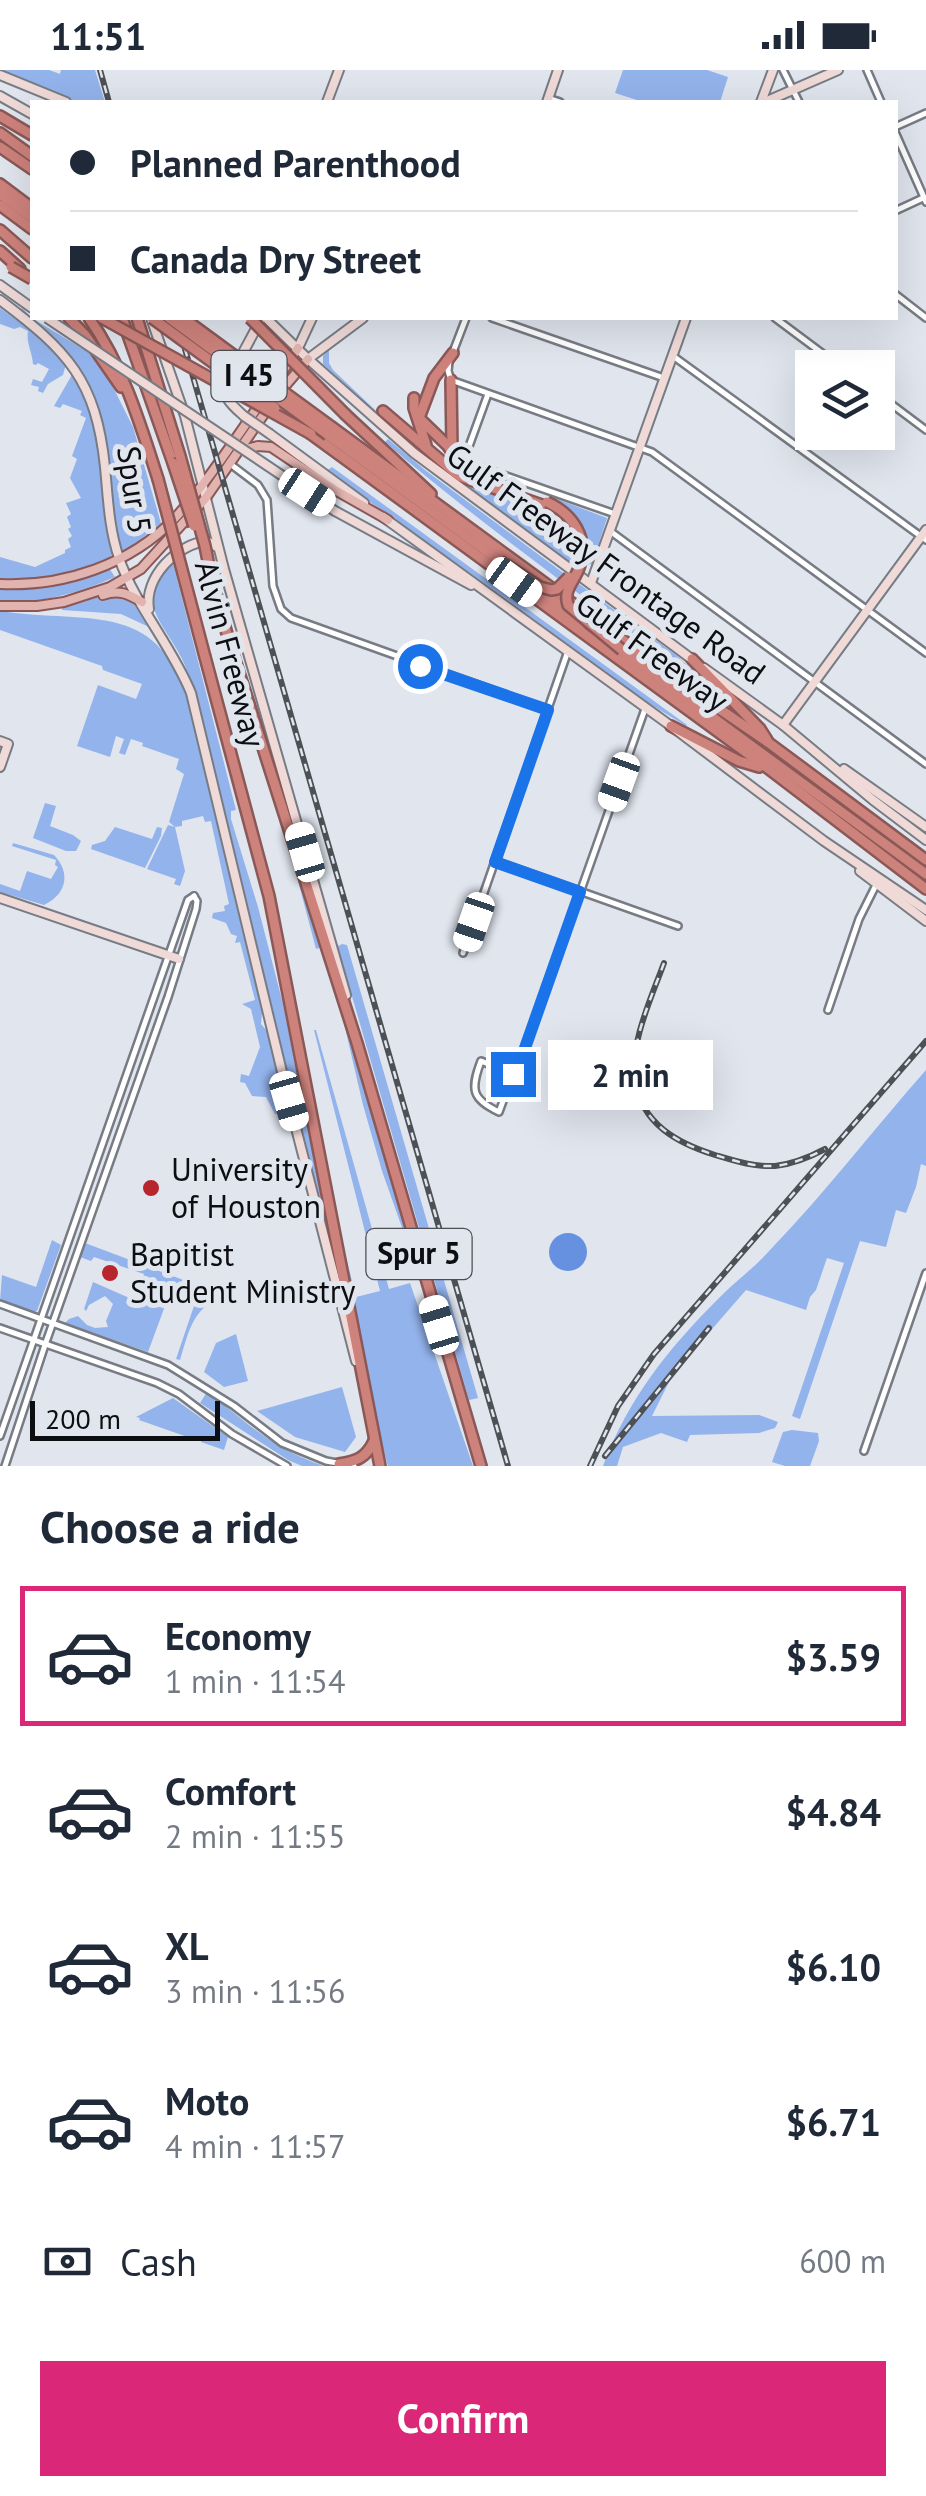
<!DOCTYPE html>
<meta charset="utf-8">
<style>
:root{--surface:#fff;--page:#f2f2f3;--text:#1f2937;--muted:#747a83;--line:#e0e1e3;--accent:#db2777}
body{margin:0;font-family:"PT Sans",sans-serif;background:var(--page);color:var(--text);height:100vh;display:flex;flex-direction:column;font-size:38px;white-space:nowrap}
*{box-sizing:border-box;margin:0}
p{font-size:32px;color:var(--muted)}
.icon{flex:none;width:55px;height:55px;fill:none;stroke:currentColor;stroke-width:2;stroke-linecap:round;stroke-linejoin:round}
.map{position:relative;height:1396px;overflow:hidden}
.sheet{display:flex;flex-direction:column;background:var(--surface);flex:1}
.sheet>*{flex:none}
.hud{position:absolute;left:30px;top:30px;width:868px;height:220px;border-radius:0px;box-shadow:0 10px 40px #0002;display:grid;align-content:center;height:220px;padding:0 40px;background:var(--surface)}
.controls{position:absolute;left:795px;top:280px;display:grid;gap:20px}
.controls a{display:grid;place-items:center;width:100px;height:100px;border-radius:0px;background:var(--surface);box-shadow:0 10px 40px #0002;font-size:50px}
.scale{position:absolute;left:30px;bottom:25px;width:190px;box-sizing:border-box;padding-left:10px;border:5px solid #0c0e11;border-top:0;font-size:28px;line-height:35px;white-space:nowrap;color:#0c0e11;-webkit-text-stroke:8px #e0e5ee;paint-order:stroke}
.end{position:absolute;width:45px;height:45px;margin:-22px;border:12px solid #1a73e8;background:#fff;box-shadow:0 0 0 5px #fff}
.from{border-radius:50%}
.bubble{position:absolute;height:70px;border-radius:0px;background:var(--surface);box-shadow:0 10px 40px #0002;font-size:32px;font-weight:700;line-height:70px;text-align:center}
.car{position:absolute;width:30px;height:60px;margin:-30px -15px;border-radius:12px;box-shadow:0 0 8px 2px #0007;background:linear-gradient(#fff 24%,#345 0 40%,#fff 0 76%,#345 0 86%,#fff 0)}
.hud b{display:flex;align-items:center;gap:35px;height:95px;font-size:38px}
.hud b+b{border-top:2px solid var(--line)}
.hud i{width:25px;height:25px;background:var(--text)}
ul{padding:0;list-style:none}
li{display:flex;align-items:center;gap:30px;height:140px;margin:0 20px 15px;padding:0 20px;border:5px solid transparent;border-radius:0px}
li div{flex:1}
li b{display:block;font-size:38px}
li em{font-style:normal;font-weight:700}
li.on{border-color:var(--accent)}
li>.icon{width:90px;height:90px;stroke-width:1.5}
h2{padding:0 40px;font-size:45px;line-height:120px}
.pay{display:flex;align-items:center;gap:25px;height:110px;padding:0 40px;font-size:38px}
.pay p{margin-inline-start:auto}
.button{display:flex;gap:20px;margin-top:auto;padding:20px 40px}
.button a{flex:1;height:115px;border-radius:0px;background:var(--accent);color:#fff;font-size:40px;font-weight:700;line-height:115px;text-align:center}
.status{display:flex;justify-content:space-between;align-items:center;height:70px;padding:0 50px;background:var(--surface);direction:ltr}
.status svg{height:28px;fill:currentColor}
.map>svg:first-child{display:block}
.green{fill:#93b3ec}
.water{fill:#6691e0}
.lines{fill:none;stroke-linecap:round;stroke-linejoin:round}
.street-casing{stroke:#777c84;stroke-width:10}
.secondary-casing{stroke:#777c84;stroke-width:12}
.primary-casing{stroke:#8a5957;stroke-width:12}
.highway-casing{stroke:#8a5957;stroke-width:14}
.street{stroke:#fff;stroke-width:5}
.secondary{stroke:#f0dad8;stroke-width:8}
.primary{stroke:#e2b4b0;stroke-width:8}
.highway{stroke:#ce827c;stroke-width:9}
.rail-casing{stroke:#4d5055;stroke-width:6}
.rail{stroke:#e0e5ee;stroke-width:2.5;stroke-dasharray:8;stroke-linecap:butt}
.secondary-bridge-casing{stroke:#777c84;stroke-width:12;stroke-linecap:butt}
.highway-bridge-casing{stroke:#8a5957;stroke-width:14;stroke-linecap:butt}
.secondary-bridge{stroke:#f0dad8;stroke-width:8}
.highway-bridge{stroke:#ce827c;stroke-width:9}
.route{stroke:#1a73e8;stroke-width:12}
.poi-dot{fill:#b7262d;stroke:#e0e5ee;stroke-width:4}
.labels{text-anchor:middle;stroke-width:10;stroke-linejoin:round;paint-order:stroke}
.shield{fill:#e0e5ee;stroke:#4c4e53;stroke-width:2.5}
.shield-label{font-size:30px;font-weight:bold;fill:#0c0e11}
.street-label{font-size:32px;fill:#0c0e11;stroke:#e0e5ee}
.poi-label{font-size:32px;fill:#0c0e11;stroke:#e0e5ee;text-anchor:start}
</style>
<div class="status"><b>11:51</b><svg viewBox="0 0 49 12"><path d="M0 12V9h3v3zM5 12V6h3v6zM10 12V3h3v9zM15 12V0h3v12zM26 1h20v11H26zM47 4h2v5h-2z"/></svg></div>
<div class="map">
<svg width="926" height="1396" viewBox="0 0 926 1396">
<rect width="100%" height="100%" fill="#e0e5ee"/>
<!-- green -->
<g class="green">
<polygon points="0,0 49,0 60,4 61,0 95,0 105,32 74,32"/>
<polygon points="623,0 707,0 728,7 720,32 643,32 615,23"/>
<path d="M0,238L44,270L66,294L63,305L48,314L43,323L38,321L39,317L31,315L33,309L42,312L49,299L38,293L36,295L33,294C32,281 26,273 28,261L20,257L14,259L0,254Z"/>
<path d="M22,238L32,248L96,287L105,301L133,357L161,453L123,483C113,458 112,432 110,406C102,322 86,292 20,241Z"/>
<polygon points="329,279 329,293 333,300 393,357 475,416 548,440 557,446 568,459 562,461 550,455 546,457 561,463 564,473 567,473 573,484 571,493 450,405 389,355 323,294 323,286"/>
<path d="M73,303L83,321L94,346L113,483L109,490L107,489C71,504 39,510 0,509V487L35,497L65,483V480L71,477L68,469L72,466L68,459L71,457L67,447L71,444L66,433L81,428L70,408L77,389L72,386L86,348L80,345L82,341L63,334L60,338L54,336Z"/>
<path d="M388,369L425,400L566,505L561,511C501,466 442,421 385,372Z"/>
<polygon points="332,397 687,655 686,656 645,631 504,527 326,401"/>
<polygon points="549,426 607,448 592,494 583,495 571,443 548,428"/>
<path d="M173,493L236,740L231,741V749L258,837L283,934L325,1147L322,1148L252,870L193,617C189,607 186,596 181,587C161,549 133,531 173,493Z"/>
<path d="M109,498L115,507C77,524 42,533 0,532V518C38,521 75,513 109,498Z"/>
<polygon points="575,511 676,585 720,625 719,627 571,518"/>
<polygon points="119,516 121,519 127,517 150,556 149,557 121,544 62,540 62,537 83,532"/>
<path d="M0,541C94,555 160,527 192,642L262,942L261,954L267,961L286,1036L284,1042L281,1043L279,1037V1044H275L266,1027L252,1026L245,1013L240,1012L241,1004L249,1006L260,977L251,939L242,934L255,930L240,872L235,873L237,866L231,864L226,853L212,848L213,843L225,841L224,836L229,834L211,751L205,752L203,746L182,751V756L175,757L185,801L180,816L174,814L176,809L147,799L168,755L175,757L169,752L184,704L176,699L179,689L142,676L143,673L131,669L125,685L119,683L124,669L116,666L110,687L77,676L98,615L136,629L142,614L103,600L102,596L0,560Z"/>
<polygon points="264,662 335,900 415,1182 411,1183 382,1101 363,1035 326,876 316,879 259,663"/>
<polygon points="45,733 56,736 50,756 73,765 81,771 76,781 66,781 33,768"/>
<polygon points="115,757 152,769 157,757 162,758 161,766 145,798 91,779 92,775 105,771"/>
<path d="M13,773L54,785C71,803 67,824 44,835L0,822V814L20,821L27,801L51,809L58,797L55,795L56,790L12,776Z"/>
<polygon points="342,874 347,875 478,1328 469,1330 338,878 338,876"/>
<polygon points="314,960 316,960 389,1219 410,1213 473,1396 388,1396 387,1393 367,1312 342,1184 345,1183 356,1227 380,1221"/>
<path d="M926,1000V1096L921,1094L916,1117L906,1143L896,1140L886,1177L860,1171L800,1349L792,1346L844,1193L827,1188L816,1220L810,1227L806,1240L746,1220L673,1304L652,1346L759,1345L778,1352L775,1358L759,1363L690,1365L687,1372L661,1363L623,1377L617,1396H603C629,1327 668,1279 720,1227C736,1211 755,1197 770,1180C825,1123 874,1059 926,1000Z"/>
<polygon points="52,1170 61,1175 37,1241 33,1242 0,1231 2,1205 36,1217"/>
<path d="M85,1173L202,1217L206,1236C190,1249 186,1271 180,1290L176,1289L197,1227L172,1217L148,1282L65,1253L69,1249L78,1246L87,1255L95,1258L108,1257L106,1251L113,1234L105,1226L89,1235L86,1241L84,1239L93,1212L134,1230L144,1204L94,1187L91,1191L80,1187Z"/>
<polygon points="236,1264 248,1311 224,1317 204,1302 216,1273"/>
<polygon points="342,1317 356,1367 345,1382 295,1367 257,1341"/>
<path d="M207,1322C250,1354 270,1378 324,1396H302L288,1390L200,1333Z"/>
<polygon points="173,1328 228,1367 224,1380 201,1372 201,1369 196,1368 196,1370 139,1350 140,1348 136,1347"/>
<polygon points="792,1360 818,1363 819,1371 810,1396 785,1396 772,1392 783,1362"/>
</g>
<!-- water -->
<circle class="water" cx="568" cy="1182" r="19"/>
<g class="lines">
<!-- street casing -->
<g class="street-casing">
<g id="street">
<polyline points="783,0 799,32"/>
<polyline points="867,0 881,32"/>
<polyline points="548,28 560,32"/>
<polyline points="895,57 926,43"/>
<polyline points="895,62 926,132"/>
<polyline points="895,141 923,128"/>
<polyline points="895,224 926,248"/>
<polyline points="492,248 664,308"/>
<polyline points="775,248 842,298"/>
<polyline points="453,282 466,248"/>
<polyline points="673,286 926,470"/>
<polyline points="449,292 448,301 451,310 652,382 926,583"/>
<polyline points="488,324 468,379 469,393 615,444"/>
<polyline points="878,324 926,360"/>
<polyline points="229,393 258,415 267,430 273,516 281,539 291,548 548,640"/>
<polyline points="610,461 926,694"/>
<polyline points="495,791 678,856"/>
<polyline points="463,883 568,581"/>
<polyline points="828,940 859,849 876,815"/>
<path d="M481,991L513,1004L499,1042C472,1029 470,1020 481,991Z"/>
<polyline points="513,1004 519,995 645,639"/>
<polyline points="0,1234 168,1295 234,1336 282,1373 326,1391 354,1396"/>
<polyline points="0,1258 157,1313 179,1324 232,1364 287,1396"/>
<polyline points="0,1366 188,830 194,826"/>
<polyline points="864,1381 926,1203"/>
<polyline points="5,1396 45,1275 168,927 196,839 197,831 194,826"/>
</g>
</g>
<!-- secondary casing -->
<g class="secondary-casing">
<g id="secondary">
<polyline points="0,5 66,32"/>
<polyline points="0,26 32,44"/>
<polyline points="327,32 339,0"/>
<polyline points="547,32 558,0"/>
<polyline points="761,32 773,0"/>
<polyline points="765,32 838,0"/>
<polyline points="0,215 32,238"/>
<path d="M0,230C68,281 96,310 105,397C108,428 109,459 119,488C135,535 172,576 191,623L289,1031L356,1291"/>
<polyline points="151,248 185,346 224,499 346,925"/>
<polyline points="266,248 308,289 414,383 693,590"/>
<polyline points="298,278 312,248"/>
<polyline points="308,289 363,248"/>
<polyline points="238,292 260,251"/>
<path d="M226,313C222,328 233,336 244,346"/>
<polyline points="270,364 364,433"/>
<polyline points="335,441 471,515"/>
<polyline points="383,447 671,656 824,771 926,840"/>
<polyline points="591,513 686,248"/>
<path d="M149,539C144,507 177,474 207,471L217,477"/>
<polyline points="704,598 783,655 873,730 926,770"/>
<polyline points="783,655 926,460"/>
<polyline points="0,671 8,674 0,697"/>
<polyline points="844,699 926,757"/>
<polyline points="860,801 926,851"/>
<polyline points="0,828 179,889"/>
</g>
</g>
<!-- primary casing -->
<g class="primary-casing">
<g id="primary">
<polyline points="273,316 298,278"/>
<polyline points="280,322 308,289"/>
<polyline points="242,380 258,376 271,377 335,420 388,450"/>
<path d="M0,514C63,517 130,495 175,448C207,413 234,370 262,331"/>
<path d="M103,525C119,519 128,524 142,532"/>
<polyline points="0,536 37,536 64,532 110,517 141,499 205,429 269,337"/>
</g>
</g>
<!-- highway casing -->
<g class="highway-casing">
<g id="highway">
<polyline points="0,46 32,65"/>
<polyline points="0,63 32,86"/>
<polyline points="0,77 32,99"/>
<polyline points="0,114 32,138"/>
<polyline points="0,124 32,148"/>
<polyline points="0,135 32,159"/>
<polyline points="0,160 32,188"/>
<polyline points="0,181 20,199"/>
<polyline points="69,248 85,265 121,317"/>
<path d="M89,248C123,296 140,353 158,409"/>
<polyline points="122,248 173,393"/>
<polyline points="137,248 180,386"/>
<polyline points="451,310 452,380"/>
<polyline points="414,328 414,338 426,375"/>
<polyline points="383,341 459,406 545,436"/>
<polyline points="346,345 431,424"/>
<polyline points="419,348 448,376 464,400 484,410"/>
<polyline points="419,348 434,308 453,283"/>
<polyline points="333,358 680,612 769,673 926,790"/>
<polyline points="311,364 769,699 926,819"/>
<polyline points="328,365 504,494"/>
<polyline points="211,506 229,571 357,973 481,1396"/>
<polyline points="532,515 584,553"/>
<polyline points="617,577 926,804"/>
<polyline points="205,587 269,826 380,1396"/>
<polyline points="692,589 760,659 767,670"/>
<polyline points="671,656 739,691 759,697"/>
<path d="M339,1394C357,1391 366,1388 374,1371"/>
</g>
</g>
<!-- street -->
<use href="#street" class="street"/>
<!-- secondary -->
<use href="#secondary" class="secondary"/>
<!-- primary -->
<use href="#primary" class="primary"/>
<!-- highway -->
<use href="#highway" class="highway"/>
<!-- rail casing -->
<g class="rail-casing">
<g id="rail">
<polyline points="100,0 109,32"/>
<polyline points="176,248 508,1396"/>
<path d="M664,893C652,926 629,975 635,1011C642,1054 677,1073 715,1085C735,1091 753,1097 775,1096C793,1094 810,1087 825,1079"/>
<polyline points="605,1386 709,1258"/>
<polyline points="590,1396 618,1336 654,1284 926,971"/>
</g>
</g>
<!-- rail -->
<use href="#rail" class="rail"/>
<!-- secondary-bridge casing -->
<g class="secondary-bridge-casing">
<g id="secondary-bridge">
<polyline points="47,248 335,441"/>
<polyline points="244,346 270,364"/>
</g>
</g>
<!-- highway-bridge casing -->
<g class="highway-bridge-casing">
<g id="highway-bridge">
<polyline points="11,197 32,209"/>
<polyline points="102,248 311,364"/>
<polyline points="152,248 275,338"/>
<polyline points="169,248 328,365"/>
<polyline points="183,248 333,358"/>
<polyline points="250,248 346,345"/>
<polyline points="180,386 205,476 211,506"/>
<polyline points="173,393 194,456"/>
<polyline points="158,409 205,587"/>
<path d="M547,432C573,444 590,469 579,498C574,512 563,520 568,535L622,580"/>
<polyline points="500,491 540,517 551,520 557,519 569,507"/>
</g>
</g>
<!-- secondary-bridge -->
<use href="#secondary-bridge" class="secondary-bridge"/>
<!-- highway-bridge -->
<use href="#highway-bridge" class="highway-bridge"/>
</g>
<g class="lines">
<!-- route -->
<polyline class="route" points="420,596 548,640 495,792 580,822 519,995 513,1004"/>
</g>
<!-- markers -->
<g class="poi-dot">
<circle cx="151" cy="1118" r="10"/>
<circle cx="110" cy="1203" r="10"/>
</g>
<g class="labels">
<!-- shield labels -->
<g class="shield">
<rect x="211.5" y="281" width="75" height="50" rx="8"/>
<rect x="366.5" y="1159" width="105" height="50" rx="8"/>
</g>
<g class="shield-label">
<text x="249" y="316">I 45</text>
<text x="419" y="1194">Spur 5</text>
</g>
<!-- street labels -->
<g class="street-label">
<text transform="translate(134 420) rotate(82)" y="11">Spur 5</text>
<text transform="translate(606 494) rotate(36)" y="11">Gulf Freeway Frontage Road</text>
<text transform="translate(652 582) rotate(36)" y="11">Gulf Freeway</text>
<text transform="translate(230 584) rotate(75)" y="11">Alvin Freeway</text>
</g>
<!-- poi labels -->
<g class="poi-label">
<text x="171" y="1111">University<tspan x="171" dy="37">of Houston</tspan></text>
<text x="130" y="1196">Bapitist<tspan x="130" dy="37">Student Ministry</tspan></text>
</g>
</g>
</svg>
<div class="controls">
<a><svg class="icon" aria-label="layers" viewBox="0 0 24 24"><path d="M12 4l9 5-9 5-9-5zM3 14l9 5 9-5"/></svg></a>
</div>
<div class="scale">200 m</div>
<i class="end from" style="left:420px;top:596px"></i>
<i class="end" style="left:513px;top:1004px"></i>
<div class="bubble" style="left:548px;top:970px;width:165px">2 min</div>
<i class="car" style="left:307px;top:422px;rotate:123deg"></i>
<i class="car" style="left:514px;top:512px;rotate:126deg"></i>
<i class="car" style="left:619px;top:712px;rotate:200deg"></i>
<i class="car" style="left:305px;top:782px;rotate:344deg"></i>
<i class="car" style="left:474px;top:852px;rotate:199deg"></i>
<i class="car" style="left:289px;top:1031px;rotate:164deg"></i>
<i class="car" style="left:439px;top:1255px;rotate:343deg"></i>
<div class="hud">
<b><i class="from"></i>Planned Parenthood</b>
<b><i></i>Canada Dry Street</b>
</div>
</div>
<section class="sheet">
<h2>Choose a ride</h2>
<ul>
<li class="on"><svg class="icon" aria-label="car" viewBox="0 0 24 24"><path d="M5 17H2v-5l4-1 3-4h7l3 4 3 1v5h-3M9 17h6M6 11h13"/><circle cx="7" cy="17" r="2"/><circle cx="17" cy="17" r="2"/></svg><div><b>Economy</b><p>1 min · 11:54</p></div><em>$3.59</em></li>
<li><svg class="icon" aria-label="car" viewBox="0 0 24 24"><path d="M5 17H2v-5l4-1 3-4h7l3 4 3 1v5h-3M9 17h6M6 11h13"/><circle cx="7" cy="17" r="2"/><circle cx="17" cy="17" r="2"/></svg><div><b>Comfort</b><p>2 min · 11:55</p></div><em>$4.84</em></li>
<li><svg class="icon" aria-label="car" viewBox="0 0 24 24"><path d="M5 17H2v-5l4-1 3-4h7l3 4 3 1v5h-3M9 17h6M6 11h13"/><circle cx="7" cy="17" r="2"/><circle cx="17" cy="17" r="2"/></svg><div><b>XL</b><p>3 min · 11:56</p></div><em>$6.10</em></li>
<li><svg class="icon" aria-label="car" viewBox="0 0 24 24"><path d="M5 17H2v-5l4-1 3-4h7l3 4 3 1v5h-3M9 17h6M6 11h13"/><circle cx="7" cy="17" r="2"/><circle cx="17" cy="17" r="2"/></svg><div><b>Moto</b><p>4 min · 11:57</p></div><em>$6.71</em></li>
</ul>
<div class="pay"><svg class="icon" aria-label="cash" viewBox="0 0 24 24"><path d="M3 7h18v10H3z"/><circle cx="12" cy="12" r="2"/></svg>Cash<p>600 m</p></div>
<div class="button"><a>Confirm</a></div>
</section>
